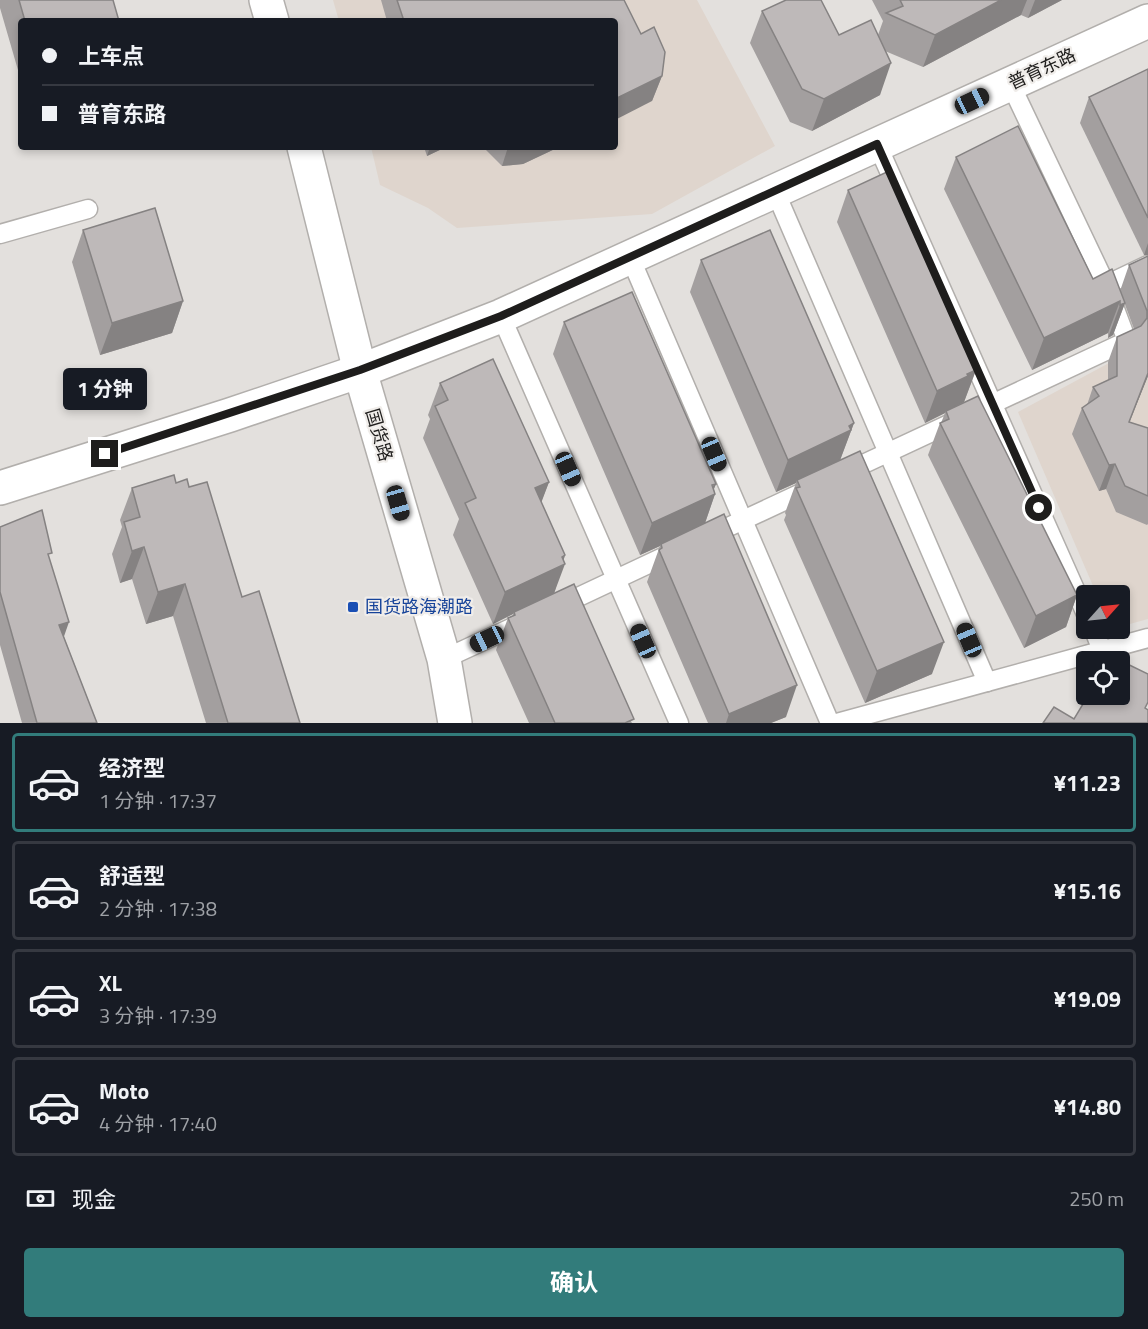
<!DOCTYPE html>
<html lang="zh">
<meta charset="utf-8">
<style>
:root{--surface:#171b24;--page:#20242c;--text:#f1f3f6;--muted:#9ea1a6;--line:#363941;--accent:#327c7b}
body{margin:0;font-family:"Titillium Web","Noto Sans SC",sans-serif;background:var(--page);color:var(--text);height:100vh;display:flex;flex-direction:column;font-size:22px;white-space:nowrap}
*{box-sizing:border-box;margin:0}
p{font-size:20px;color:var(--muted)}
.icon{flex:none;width:33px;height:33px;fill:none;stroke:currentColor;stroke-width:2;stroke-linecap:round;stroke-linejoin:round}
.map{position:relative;height:723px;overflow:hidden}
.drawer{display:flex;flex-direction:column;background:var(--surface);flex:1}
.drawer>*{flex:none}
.banner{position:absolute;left:18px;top:18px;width:600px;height:132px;border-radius:6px;box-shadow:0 3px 9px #0003;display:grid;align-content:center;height:132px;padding:0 24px;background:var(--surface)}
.needle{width:39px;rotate:63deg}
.buttons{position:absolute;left:1076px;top:585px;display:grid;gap:12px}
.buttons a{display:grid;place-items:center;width:54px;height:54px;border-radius:6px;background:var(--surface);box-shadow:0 3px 9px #0003;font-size:30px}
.end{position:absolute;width:27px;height:27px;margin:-14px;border:8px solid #1e1d1c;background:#fff;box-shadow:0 0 0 3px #fff}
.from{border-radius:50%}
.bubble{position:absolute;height:42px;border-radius:6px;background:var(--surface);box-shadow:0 3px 9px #0003;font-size:20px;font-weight:700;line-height:42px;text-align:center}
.car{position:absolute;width:18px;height:36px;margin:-18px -9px;border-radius:8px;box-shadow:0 0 4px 2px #0007;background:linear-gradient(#222 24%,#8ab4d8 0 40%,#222 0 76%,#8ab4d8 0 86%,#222 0)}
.banner b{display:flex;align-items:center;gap:21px;height:57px;font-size:22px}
.banner b+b{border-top:2px solid var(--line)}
.banner i{width:15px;height:15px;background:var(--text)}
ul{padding:10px 0 0;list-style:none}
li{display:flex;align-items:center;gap:18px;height:99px;margin:0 12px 9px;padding:0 12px;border:3px solid var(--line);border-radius:6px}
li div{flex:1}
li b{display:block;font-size:22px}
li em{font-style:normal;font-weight:700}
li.selected{border-color:var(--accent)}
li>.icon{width:54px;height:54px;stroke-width:1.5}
.pay{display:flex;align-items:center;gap:15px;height:66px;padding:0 24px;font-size:22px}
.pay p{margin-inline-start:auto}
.button{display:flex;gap:12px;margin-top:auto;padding:12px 24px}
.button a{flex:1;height:69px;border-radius:6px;background:var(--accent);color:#fff;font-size:24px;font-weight:700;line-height:69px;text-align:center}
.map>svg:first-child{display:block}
.built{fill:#dfd5cd}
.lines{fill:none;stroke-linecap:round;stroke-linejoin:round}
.service-casing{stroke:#b2afac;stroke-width:21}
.minor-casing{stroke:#b2afac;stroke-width:36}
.tertiary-casing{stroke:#b2afac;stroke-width:36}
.service{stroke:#fff;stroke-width:18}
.minor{stroke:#fff;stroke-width:33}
.tertiary{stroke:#fff;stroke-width:33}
.wall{fill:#a39f9f}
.shaded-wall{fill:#858282}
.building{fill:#beb9b9;stroke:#858282;stroke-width:1.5}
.route{stroke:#1e1d1c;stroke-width:8}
.transit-dot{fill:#1a4fb4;stroke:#f0edea;stroke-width:2}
.labels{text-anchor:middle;stroke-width:4.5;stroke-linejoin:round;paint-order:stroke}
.street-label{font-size:18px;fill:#1e1d1c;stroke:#f0edea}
.transit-label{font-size:18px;fill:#164399;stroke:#f0edea;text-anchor:start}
</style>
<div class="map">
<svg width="1148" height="723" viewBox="0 0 1148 723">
<rect width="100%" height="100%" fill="#e3e0dd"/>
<!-- built -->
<g class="built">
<polygon points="333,0 697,0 775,146 652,214 457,228 428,208 380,185 371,147 615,147 615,21 339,21"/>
<polygon points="1148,342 1148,619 1119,627 1119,596 1097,595 1018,412"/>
</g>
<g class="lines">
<!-- service casing -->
<g class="service-casing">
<g id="service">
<polyline points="877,144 1086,614"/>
<polyline points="775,191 987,682"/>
<polyline points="0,234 88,209"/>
<polyline points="630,257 830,723"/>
<polyline points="1106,285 1148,265"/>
<polyline points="501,316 679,723"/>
<polyline points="842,474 1127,341 1106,285 1010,83"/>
<polyline points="709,536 812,488"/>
<polyline points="557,607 676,551"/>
<polyline points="1093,628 1102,650"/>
<polyline points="444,659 524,622"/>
<polyline points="837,723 1148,638"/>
</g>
</g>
<!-- minor casing -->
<g class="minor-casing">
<polyline id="minor" points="0,488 230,415 360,371 501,316 1148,21"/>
</g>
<!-- tertiary casing -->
<g class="tertiary-casing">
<g id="tertiary">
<polyline points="266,0 272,21"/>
<polyline points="304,147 360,371 444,659 455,723"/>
</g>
</g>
<!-- service -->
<use href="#service" class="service"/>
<!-- minor -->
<use href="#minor" class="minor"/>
<!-- tertiary -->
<use href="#tertiary" class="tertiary"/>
</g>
<!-- wall -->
<g class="wall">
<polygon points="0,0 113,0 119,21 21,21 21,77 20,77 0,8"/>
<polygon points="381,0 624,0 662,76 652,101 615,21 387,21"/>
<polygon points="872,0 1062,0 1028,18 1021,15 923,67 885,51 880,95 812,131 790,122 750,43 762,11 839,35 878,35 883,21"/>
<polygon points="1148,69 1148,255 1144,255 1080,123 1089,97"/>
<polygon points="424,147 446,147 427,156"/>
<polygon points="483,147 559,147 523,164 502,166"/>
<polygon points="956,157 1093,279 1125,303 1113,335 1108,338 1108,333 1032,370 944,189"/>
<polygon points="848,190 976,370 964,402 958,406 1077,595 1066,627 1024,648 928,455 940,423 941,423 945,413 925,423 837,222"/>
<polygon points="83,230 183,301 172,333 100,355 72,262"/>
<polygon points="1148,256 1148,376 1129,422 1148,428 1148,524 1147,525 1116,512 1106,489 1099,491 1072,434 1082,408 1087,405 1093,387 1108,380 1108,362 1117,337 1134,329 1120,291 1129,265"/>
<polygon points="701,260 854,423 840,460 932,674 865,703 784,520 786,515 785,513 796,483 776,492 690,292"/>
<polygon points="564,322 716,484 714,489 715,494 705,523 786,717 771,723 708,723 647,582 660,546 640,555 553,354"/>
<polygon points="440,383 549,482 541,502 565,555 554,594 632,723 529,723 496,650 508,618 513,616 513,614 493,624 453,535 459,519 423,438 430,419 428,415"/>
<polygon points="176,483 189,487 242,597 300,723 206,723 173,616 146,624 132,579 120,583 112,554 122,527 120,520 132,488"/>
<polygon points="0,527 50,560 64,637 97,723 22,723 0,645"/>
</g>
<!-- shaded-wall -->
<g class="shaded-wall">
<polygon points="1001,0 1027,0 1021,15 923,67 935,35"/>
<polygon points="1035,0 1062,0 1028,18"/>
<polygon points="891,63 880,95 812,131 824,99"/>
<polygon points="662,76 652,101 615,120 615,99"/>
<polygon points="430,147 446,147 427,156"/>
<polygon points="508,147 559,147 523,164 502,166"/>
<polygon points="1148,243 1148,255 1144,255"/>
<polygon points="183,301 172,333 100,355 112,323"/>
<polygon points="1120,301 1108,333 1032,370 1044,338"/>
<polygon points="1125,303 1113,335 1108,338 1120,305"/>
<polygon points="976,370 964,402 958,405 957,408 946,411 945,413 925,423 937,391"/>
<polygon points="1148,373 1148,376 1119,448 1129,422"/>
<polygon points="854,423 839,463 797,480 796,483 776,492 788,460"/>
<polygon points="1115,464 1106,489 1099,491 1109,465"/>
<polygon points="549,482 537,514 535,488"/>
<polygon points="716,484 711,495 715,494 704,526 661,544 660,546 640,555 652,523"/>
<polygon points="144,547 132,579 120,583 132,551"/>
<polygon points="565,555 562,565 565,564 553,596 514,612 513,614 493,624 505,592"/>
<polygon points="185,584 173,616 146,624 158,592"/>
<polygon points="1077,595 1066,627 1024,648 1036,616"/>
<polygon points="69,622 61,645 59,625"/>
<polygon points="944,642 932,674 865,703 877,671"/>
<polygon points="797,685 786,717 771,723 726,723 729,714"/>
</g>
<!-- building -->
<g class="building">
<polygon points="19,0 113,0 119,21 25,21"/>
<polygon points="397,0 624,0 641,34 654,27 665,52 662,76 615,99 615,21 404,21"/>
<polygon points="786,0 821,0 839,35 871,20 891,63 824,99 802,89 762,11"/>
<polygon points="900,0 1001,0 935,35 886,13 903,6"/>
<polygon points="1148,69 1148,218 1089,97"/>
<polygon points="1018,126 1093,279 1112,269 1125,303 1120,305 1120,301 1044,338 956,157"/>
<polygon points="889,171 976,370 967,374 968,376 937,391 848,190"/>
<polygon points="155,208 183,301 112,323 83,230"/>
<polygon points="770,230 854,423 849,426 851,430 788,460 701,260"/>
<polygon points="1148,256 1148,373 1129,422 1148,428 1148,496 1125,486 1115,464 1109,465 1082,408 1099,396 1093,387 1117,376 1117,337 1141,326 1147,318 1147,311 1129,265"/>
<polygon points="632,292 716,484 712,485 715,494 652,523 564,322"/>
<polygon points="493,359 549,482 535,488 565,555 562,557 565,564 505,592 465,503 476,498 435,406 448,400 440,383"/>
<polygon points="978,396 1077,595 1036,616 940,423 949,419 946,411"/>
<polygon points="860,451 944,642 877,671 796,488 800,487 797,480"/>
<polygon points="174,475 176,483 187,479 189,487 207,482 242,597 259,591 300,723 228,723 185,584 158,592 144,547 132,551 124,522 140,517 132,488"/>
<polygon points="42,510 52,553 48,554 69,622 59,625 97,723 37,723 0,592 0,527"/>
<polygon points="724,514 797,685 729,714 659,550 662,548 661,544"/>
<polygon points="574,584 634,719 625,723 555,723 508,618 515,615 514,612"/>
<polygon points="1113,657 1148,674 1148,702 1145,708 1148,710 1148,723 1043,723 1054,707 1074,719 1089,694 1119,694 1119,662 1110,662"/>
</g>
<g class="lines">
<!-- route -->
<polyline class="route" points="105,454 360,370 501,316 877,144 1039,508"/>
</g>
<!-- markers -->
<rect class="transit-dot" x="347" y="601" width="12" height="12" rx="3"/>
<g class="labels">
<!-- street labels -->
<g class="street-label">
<text transform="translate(1042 69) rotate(-25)" y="6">普育东路</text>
<text transform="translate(379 435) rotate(74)" y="6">国货路</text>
</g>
<!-- transit labels -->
<g class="transit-label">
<text x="365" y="613">国货路海潮路</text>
</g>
</g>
</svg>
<div class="buttons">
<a><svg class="needle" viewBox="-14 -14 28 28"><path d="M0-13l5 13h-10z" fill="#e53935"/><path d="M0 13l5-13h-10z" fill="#9ea1a6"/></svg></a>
<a><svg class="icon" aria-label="locate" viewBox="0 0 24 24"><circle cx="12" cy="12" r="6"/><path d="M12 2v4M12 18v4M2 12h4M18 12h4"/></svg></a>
</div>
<i class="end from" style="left:1039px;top:508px"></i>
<i class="end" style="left:105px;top:454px"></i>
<div class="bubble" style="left:63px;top:368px;width:84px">1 分钟</div>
<i class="car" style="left:972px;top:101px;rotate:65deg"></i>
<i class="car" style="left:714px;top:454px;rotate:157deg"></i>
<i class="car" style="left:568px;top:469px;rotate:156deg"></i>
<i class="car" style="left:398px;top:503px;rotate:164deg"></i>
<i class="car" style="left:487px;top:639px;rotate:245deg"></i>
<i class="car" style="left:969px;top:640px;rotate:337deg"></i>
<i class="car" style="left:643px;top:641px;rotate:336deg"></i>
<div class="banner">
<b><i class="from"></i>上车点</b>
<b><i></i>普育东路</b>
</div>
</div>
<section class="drawer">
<ul>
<li class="selected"><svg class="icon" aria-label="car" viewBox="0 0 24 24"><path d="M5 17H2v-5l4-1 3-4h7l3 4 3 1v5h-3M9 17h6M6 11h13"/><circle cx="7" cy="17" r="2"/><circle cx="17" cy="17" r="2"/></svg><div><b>经济型</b><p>1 分钟 · 17:37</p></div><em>¥11.23</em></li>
<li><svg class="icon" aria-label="car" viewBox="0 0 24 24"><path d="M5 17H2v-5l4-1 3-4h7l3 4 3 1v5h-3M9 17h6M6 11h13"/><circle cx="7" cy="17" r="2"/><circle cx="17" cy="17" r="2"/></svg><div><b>舒适型</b><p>2 分钟 · 17:38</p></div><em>¥15.16</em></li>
<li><svg class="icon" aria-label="car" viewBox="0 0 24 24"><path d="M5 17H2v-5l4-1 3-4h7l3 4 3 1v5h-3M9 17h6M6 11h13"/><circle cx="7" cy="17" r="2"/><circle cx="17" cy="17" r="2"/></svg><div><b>XL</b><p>3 分钟 · 17:39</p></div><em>¥19.09</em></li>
<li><svg class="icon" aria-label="car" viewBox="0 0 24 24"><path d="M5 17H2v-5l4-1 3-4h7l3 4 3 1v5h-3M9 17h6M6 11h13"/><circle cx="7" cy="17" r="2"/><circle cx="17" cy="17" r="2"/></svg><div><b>Moto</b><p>4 分钟 · 17:40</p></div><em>¥14.80</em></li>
</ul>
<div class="pay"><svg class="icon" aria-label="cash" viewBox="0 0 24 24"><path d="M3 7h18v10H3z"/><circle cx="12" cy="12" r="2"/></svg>现金<p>250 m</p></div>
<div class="button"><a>确认</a></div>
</section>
